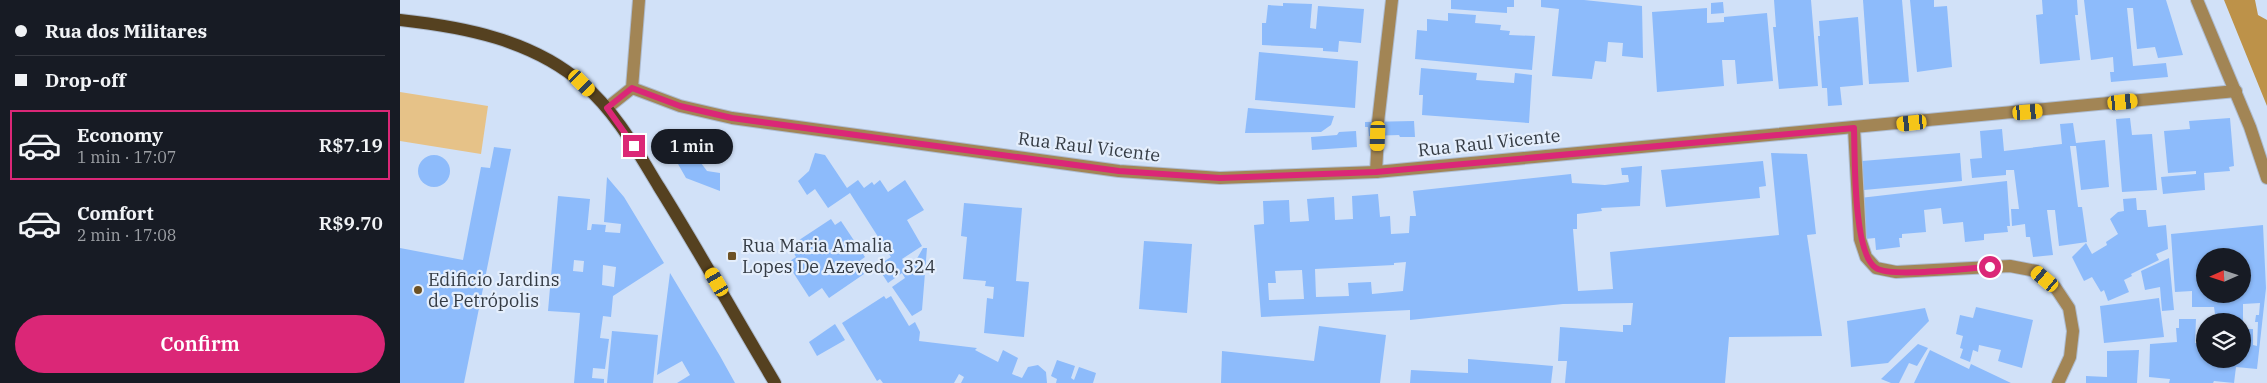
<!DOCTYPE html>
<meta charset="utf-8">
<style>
:root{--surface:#171b24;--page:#242831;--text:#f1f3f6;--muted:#9ea1a6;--line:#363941;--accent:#db2777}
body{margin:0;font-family:"IBM Plex Serif",serif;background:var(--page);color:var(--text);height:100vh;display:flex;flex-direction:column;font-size:19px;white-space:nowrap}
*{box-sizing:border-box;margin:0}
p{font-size:16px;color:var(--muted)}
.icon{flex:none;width:28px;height:28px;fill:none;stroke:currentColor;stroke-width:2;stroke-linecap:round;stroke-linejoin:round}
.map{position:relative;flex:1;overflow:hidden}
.details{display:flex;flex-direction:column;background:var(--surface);width:400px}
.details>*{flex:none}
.top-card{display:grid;align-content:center;height:110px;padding:0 15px;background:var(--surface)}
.needle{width:32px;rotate:267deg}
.controls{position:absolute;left:1796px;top:248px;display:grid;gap:10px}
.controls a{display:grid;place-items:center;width:55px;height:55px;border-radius:50%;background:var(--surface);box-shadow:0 1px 4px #0004;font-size:25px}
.end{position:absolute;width:22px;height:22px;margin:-11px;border:6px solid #db2777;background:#fff;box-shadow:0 0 0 2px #fff}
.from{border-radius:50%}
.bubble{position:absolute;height:35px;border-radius:18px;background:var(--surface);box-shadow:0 1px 4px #0004;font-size:16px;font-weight:600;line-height:35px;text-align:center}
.car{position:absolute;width:15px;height:30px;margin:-15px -8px;border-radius:6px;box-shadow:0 0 4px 1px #0007;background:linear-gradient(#f5c518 24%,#345 0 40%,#f5c518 0 76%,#345 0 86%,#f5c518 0)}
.top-card b{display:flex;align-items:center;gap:18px;height:48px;font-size:19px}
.top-card b+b{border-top:1px solid var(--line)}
.top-card i{width:12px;height:12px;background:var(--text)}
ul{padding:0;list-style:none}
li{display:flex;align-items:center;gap:15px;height:70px;margin:0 10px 8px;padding:0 5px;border:2px solid transparent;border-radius:0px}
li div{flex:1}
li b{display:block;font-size:19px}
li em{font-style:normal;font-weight:600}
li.current{border-color:var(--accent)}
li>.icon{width:45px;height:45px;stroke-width:1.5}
.cta{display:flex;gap:10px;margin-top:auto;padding:10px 15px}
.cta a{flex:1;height:58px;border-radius:30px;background:var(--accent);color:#fff;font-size:20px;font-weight:600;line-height:58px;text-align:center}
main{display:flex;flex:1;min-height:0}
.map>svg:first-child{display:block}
.green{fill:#e6c288}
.forest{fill:#bd9249}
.building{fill:#8dbbfb;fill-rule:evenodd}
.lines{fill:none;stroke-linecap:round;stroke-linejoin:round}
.minor-casing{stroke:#aebcd0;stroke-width:14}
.major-casing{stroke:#aebcd0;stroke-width:14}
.minor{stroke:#a28555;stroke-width:12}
.major{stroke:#554120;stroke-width:12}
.route{stroke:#db2777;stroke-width:6}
.poi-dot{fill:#6d5225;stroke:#e4eefc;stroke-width:2}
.labels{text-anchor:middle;stroke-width:4.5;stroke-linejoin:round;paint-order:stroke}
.street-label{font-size:18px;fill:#343b44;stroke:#e4eefc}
.poi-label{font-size:18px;fill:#343b44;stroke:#e4eefc;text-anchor:start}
</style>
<main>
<section class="details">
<div class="top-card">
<b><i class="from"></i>Rua dos Militares</b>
<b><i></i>Drop-off</b>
</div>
<ul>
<li class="current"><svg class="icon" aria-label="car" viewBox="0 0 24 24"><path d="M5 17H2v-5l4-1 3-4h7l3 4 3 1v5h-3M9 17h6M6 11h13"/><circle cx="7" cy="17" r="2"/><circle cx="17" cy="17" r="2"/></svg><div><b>Economy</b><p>1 min · 17:07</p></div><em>R$7.19</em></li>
<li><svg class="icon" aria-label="car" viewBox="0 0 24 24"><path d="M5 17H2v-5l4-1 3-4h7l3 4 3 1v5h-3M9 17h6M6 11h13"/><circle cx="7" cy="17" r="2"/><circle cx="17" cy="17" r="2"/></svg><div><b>Comfort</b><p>2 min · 17:08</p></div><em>R$9.70</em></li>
</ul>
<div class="cta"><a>Confirm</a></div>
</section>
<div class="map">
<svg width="1867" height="383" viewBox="0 0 1867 383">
<rect width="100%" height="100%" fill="#d1e1f8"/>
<!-- green -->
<polygon class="green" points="0,92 88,106 81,154 0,141"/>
<!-- forest -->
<polygon class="forest" points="1824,0 1855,0 1858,15 1867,20 1867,106"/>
<!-- building -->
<g class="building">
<polygon points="1051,0 1114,0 1114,7 1107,7 1107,13 1051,9"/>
<polygon points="1141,0 1184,0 1242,6 1243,58 1222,56 1223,43 1208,42 1206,62 1195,61 1192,79 1152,76 1159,9 1141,7"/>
<polygon points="1374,0 1411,0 1418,86 1379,89 1373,27 1376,27"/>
<polygon points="1463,0 1502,0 1509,82 1469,84"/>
<polygon points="1510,0 1534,0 1534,7 1547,6 1552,67 1517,72"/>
<polygon points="1642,0 1677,0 1678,15 1675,15 1680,60 1640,64 1636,15 1643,14"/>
<polygon points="1684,0 1766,0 1783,55 1758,58 1755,47 1737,49 1733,8 1727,8 1733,66 1766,63 1768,77 1711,82 1710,72 1714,72 1713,57 1691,60"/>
<polygon points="1323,2 1324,13 1311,14 1311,3"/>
<polygon points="883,3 912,4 910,28 916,29 918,6 964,9 961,43 939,41 938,52 923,51 923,48 862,45 862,23 866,23 868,5 883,6"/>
<polygon points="1307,8 1307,23 1324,22 1324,17 1367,13 1373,81 1337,84 1335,60 1322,60 1324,86 1257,92 1252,12"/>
<polygon points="1048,13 1076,15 1075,23 1101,25 1100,30 1110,31 1109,35 1135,36 1132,70 1015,59 1017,30 1027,31 1027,19 1048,21"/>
<polygon points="1458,17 1463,85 1440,87 1442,105 1428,106 1427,88 1422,88 1418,36 1420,36 1419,21"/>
<polygon points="859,52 958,61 955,108 855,100"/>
<polygon points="1021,68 1077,73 1076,80 1114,83 1115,73 1132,75 1129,123 1022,115 1023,95 1019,95"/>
<polygon points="848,108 934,116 931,125 921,132 845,133"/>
<polygon points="1730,118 1732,135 1752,134 1757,190 1722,192 1716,119"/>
<polygon points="1830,118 1834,166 1829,167 1830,171 1804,173 1805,190 1763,194 1761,177 1796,174 1796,171 1768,173 1764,131 1790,129 1789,121"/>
<polygon points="1014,121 1015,137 1000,137 999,135 969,136 968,127 965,127 965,122"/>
<polygon points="1673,123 1676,143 1705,140 1709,187 1681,190 1676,146 1670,146 1678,207 1682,207 1687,242 1659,246 1655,210 1647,210 1653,255 1633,257 1630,237 1626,237 1625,224 1612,226 1611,209 1619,209 1614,170 1606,170 1606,175 1572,178 1570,159 1582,158 1580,131 1602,129 1604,151 1662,144 1660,124"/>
<polygon points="956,131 957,147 912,150 911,137 937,135 939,132"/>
<polygon points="94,147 111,149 64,383 0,383 0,248 63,260 81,167 90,168"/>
<polygon points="292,151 307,171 320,173 320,191 286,178 278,164"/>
<polygon points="415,153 425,155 447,188 458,180 464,188 472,182 474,185 480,180 488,192 505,180 524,210 507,220 522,246 502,259 507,267 515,262 523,248 527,248 522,310 512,316 492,287 505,278 502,273 488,283 477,266 491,257 450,193 428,208 415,189 407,195 398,181 409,171"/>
<path d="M1371,153L1407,154L1416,234L1407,235L1422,336L1329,337L1325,383H1165L1167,361H1158L1160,327L1223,332V325H1231L1233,303L1163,304L1010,320V310L861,317L854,225L864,224L863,201L889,200L890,222L909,221L907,199L934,197L935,220L953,219L952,196L978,194L980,217L990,216L991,234L1009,233L1010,216H1016L1013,191L1171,174L1172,183L1205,185L1229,182L1228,175H1222L1221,168L1242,166L1240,206L1201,208L1202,211L1177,214V229H1173L1178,291L1213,289L1210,252L1379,235ZM1006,262L1003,291L972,294L971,282L948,283L949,296L916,297L915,269L994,265V263ZM902,270L904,299L869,300L868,283H876L875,271Z"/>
<polygon points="1560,153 1562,181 1464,190 1462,161"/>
<circle cx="34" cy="171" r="16"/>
<polygon points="1363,161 1366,186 1359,187 1360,198 1266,207 1261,170"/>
<path d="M207,177L224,197L264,263L213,296L211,317L203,316L200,338L209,339L205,369L193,368L192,378L204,379V383H174L180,313L148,311L158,196L190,199L187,230H191L192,224L206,225L205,232L220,233L221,224L204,222ZM174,260L184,261L183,272L173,271ZM203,265L216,267L214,287L202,285Z"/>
<polygon points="1607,181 1610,226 1607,226 1608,232 1584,234 1584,240 1565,242 1563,222 1543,224 1541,208 1524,210 1526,232 1502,234 1502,238 1499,238 1500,247 1476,250 1475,238 1465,239 1460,198"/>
<polygon points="1736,198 1737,210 1746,210 1748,227 1766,225 1768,249 1756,254 1759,260 1731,274 1732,276 1724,280 1729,292 1708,301 1704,290 1701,292 1692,277 1684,281 1672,257 1686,243 1692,254 1707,245 1706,242 1718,234 1710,219 1718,212 1724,211 1723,199"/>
<polygon points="564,203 622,208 616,281 629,282 624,337 584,333 587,298 593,299 594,287 585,286 586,281 563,279 567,237 561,236"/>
<polygon points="431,219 435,225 441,221 465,257 458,262 460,263 458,265 464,274 429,298 422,288 409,297 387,263 396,257 390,246"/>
<path d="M1863,225L1866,288L1857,369L1836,367L1834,383L1814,381L1813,383H1769L1770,379L1749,377L1750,344L1777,342L1776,328H1779V319H1796L1795,343L1805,344V359H1842V329H1853V345L1857,346L1858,322H1855L1856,315H1859L1860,303L1843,304V321H1818V315L1815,314L1814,307H1792V291L1775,292L1771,234ZM1805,256H1842V294H1805Z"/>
<polygon points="744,241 792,244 787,313 739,309"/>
<polygon points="1769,258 1774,310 1762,311 1760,287 1745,290 1741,271"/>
<polygon points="270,273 320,356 335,383 277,383 290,375 282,361 257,375"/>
<polygon points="484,296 486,299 491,296 509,326 515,322 520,332 519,341 577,348 575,350 598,362 603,350 618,358 612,374 622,378 628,367 638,365 646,372 647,383 561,383 564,377 559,374 554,383 483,383 480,379 477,381 442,323"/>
<polygon points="1759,298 1764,337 1704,343 1700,306"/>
<polygon points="1576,307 1633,320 1622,368 1598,361 1601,350 1579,345 1578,352 1573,350 1570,362 1560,358 1563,349 1560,348 1563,336 1556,334 1560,315 1573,318"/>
<polygon points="1525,308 1529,321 1488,363 1451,367 1447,321"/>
<polygon points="435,324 445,340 417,356 409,342"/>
<polygon points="919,326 986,335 980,383 821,383 822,351 914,361"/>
<polygon points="212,331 258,335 253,383 207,383"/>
<polygon points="1518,344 1528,348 1517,366 1509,363 1499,383 1491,383 1481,379"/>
<polygon points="1530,350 1569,369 1571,364 1611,383 1514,383"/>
<polygon points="1739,350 1737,383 1686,383 1686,376 1707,377 1707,351"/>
<polygon points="1068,359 1153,366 1151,383 1010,383 1011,370 1068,373"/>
<polygon points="657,360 675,366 671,378 674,380 679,367 696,373 693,383 656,383 657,379 651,376"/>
</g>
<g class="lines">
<!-- minor casing -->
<g class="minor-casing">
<g id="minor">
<polyline points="1797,0 1850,127 1867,178"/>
<polyline points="232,88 280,106 332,118 719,171 820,178 976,172 1836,91"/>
<polyline points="207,108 232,88 239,0"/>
<polyline points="978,122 992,0"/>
<polyline points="1454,128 1460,239 1466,257 1476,268 1496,272 1610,266 1636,271 1655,287 1669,308 1673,331 1670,357 1658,383"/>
<polyline points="976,172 978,136"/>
</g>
</g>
<!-- major casing -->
<g class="major-casing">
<path id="major" d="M0,20C64,27 133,40 183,84C216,112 237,151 259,187C299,251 336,318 375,383"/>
</g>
<!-- minor -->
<use href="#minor" class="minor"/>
<!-- major -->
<use href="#major" class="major"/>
</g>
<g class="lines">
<!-- route -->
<path class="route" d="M234,146L207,108L232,88L280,106L332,118L719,171L820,178L976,172L1454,128C1455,156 1453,254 1476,268C1492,278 1567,268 1590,267"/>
</g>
<!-- markers -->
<g class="poi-dot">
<rect x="327" y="251" width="10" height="10" rx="2.5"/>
<circle cx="18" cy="290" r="5"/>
</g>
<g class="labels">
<!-- street labels -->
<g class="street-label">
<text transform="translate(1089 143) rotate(-6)" y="6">Rua Raul Vicente</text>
<text transform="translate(689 147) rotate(7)" y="6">Rua Raul Vicente</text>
</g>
<!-- poi labels -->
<g class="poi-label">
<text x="342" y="252">Rua Maria Amalia<tspan x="342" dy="21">Lopes De Azevedo, 324</tspan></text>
<text x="28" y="286">Edificio Jardins<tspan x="28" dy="21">de Petrópolis</tspan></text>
</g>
</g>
</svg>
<div class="controls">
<a><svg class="needle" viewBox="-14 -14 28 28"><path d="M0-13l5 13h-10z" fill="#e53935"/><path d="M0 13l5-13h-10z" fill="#9ea1a6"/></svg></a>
<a><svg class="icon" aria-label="layers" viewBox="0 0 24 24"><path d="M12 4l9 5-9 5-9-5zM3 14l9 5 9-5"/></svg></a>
</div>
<i class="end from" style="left:1590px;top:267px"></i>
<i class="end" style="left:234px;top:146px"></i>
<div class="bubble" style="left:251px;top:129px;width:82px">1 min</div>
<i class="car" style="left:182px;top:83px;rotate:135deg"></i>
<i class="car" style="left:1723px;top:102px;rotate:84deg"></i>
<i class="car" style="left:1628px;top:112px;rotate:85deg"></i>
<i class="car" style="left:1512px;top:123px;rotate:264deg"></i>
<i class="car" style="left:978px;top:136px;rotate:182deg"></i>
<i class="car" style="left:1645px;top:279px;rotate:310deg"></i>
<i class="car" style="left:317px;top:282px;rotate:330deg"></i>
</div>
</main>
